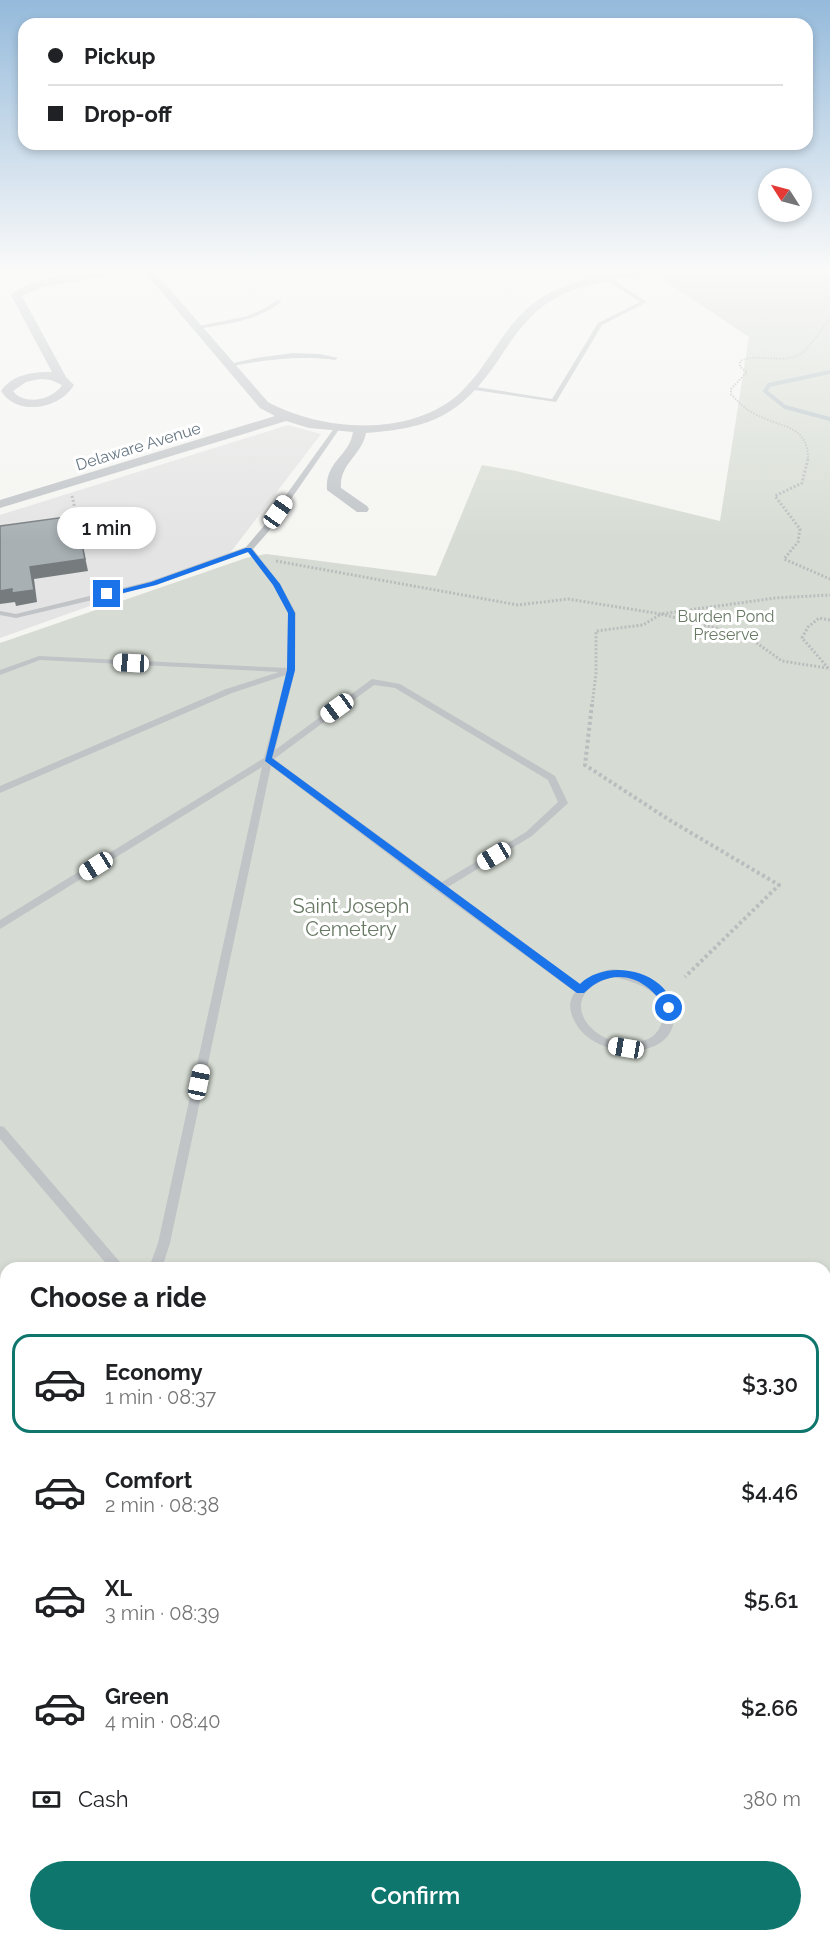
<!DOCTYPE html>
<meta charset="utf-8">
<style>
:root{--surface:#fff;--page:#f2f2f2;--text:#202124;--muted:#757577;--line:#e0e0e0;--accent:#0f766e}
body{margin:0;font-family:Raleway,sans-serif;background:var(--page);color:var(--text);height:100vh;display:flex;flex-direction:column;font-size:22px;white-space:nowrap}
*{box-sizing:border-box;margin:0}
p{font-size:20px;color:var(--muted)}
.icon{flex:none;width:33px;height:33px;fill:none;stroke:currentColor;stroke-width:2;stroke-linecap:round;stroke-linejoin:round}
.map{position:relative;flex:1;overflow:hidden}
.panel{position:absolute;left:0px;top:1262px;width:831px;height:680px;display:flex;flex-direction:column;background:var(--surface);border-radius:18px 18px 0 0;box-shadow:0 3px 9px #0003}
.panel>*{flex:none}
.guide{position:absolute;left:18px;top:18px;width:795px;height:132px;border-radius:18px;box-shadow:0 3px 9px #0003;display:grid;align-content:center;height:132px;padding:0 30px;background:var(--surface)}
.needle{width:39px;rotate:306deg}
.controls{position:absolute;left:758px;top:168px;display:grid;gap:12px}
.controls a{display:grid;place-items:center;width:54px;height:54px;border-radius:50%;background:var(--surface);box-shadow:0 3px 9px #0003;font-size:30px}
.end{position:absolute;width:27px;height:27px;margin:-14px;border:8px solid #1a73e8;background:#fff;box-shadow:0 0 0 3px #fff}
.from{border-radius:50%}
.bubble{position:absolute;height:42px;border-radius:21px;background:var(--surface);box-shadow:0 3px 9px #0003;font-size:20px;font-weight:600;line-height:42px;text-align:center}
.car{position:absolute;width:18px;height:36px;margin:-18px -9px;border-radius:8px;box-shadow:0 0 4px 2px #0007;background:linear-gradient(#fff 24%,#345 0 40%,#fff 0 76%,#345 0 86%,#fff 0)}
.guide b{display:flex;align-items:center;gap:21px;height:57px;font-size:22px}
.guide b+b{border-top:2px solid var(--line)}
.guide i{width:15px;height:15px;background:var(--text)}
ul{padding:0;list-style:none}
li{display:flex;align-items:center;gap:18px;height:99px;margin:0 12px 9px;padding:0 18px;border:3px solid transparent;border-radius:18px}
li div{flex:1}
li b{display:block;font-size:22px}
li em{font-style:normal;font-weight:600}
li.selected{border-color:var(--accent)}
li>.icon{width:54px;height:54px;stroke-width:1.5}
h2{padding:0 30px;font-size:27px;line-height:72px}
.pay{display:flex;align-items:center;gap:15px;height:66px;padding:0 30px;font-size:22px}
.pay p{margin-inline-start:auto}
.action{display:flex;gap:12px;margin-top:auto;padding:12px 30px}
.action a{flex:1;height:69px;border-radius:36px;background:var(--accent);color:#fff;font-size:24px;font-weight:600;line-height:69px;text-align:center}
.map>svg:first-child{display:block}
.built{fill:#e3e4e3}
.green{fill:#d6dcd3;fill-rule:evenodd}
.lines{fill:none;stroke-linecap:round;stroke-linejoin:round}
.stream{stroke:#b8c4c8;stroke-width:4}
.path-far4{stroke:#babcbe;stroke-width:2;stroke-dasharray:1.5 1.5;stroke-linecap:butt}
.path-far3{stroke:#babcbe;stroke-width:3;stroke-dasharray:2 2;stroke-linecap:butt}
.path-far2{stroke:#babcbe;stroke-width:4;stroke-dasharray:3 3;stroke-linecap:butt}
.path-far1{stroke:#babcbe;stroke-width:4.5;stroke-dasharray:4 4;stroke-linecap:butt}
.path{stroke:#babcbe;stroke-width:6;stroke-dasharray:4.5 4.5;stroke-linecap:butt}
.service{fill:#c0c4c7;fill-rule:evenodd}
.minor{fill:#c0c4c7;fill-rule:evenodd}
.shaded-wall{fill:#767b7e}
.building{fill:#a8b0b4;stroke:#767b7e;stroke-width:1.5}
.route{fill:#1a73e8}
.labels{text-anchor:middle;stroke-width:6;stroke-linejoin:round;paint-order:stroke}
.far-street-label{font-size:16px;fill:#657582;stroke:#fff}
.far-park-label{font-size:16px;fill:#687964;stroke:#fff}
.park-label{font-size:20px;fill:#687964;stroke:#fff}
</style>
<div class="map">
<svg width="830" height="1940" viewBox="0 0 830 1940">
<rect width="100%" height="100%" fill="#f5f5f2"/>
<!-- built -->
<polygon class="built" points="288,425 321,434 227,557 0,638 0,515"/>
<!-- green -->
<path class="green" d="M706,270H790L830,275V1940H0V643L246,558L266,554L436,576L482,465L516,471L720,521L749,337L659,277ZM6,1268H825V1935H6Z"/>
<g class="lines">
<!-- stream -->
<polyline class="stream" points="830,372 769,385 765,391 785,407 830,419"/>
<!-- path-far4 -->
<path class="path-far4" d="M808,461C809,425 782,428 757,415C746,410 739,403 731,394V389L747,372L740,367V361C760,352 786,366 803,352C814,343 820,329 830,319"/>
<!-- path-far3 -->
<g class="path-far3">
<polyline points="808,459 802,483 775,496 800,529 798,542 784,559 830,579"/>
<polyline points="72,496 82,538"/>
<polyline points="276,561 518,605 568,599 661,614 775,598 830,595"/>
<polyline points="830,620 819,618 808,627 802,638 830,670"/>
<polyline points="592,706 596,673 596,631 643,625 661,614 747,636 782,661 827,668"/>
</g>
<!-- path-far2 -->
<polyline class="path-far2" points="592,704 585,765 671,821 779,885 685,977"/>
<!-- path-far1 -->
<polyline class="path-far1" points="825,1363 830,1361"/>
<!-- path -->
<g class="path">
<polyline points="27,1935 27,1940"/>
<polyline points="664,1935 664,1940"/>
</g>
<!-- service -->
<g class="service">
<polygon points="572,270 578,270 597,283 592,284"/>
<polygon points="608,279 612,279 647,302 602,325 556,402 468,389 467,388 470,386 552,399 598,323 640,302 608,281"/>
<path d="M277,300L282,301C258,321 227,324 197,329L194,327L248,316L267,307Z"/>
<path d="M293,353L320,354L338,358L335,360C298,355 264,360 228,367L225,365L256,358Z"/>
<path d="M335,427L340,428L269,531L253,549L280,584L296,613L295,671L275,750L372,679L400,684L555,776L568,803L566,805L532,836L448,887L580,984C588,977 602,970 613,969C618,969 623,971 627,972C649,976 674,990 674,1015C676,1062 595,1061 575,1022C569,1011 568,1002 575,992L437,891L271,766L170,1243L162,1268H149L158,1243L262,767L0,929V920L264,758L286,675L232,693L0,793V786L226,689L279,672L40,660L0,675V670L39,656L287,668L288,613L273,585L248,552L156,585L16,618L0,615V611L16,614L151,581L246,547L263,527ZM374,685L395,688L548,780L558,802L526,832L442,882L274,759ZM614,977C635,982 670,992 662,1021C660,1029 656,1035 648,1039C600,1060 544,995 614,977Z"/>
<polygon points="0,1126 4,1127 125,1268 110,1268 0,1139"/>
<polygon points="6,1410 6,1427 0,1430 0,1413"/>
</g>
<!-- minor -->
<g class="minor">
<path d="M107,270H128L123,273L42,287L22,296L66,377L74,385C60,409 17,417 1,391C13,374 32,372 52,372L11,295C30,276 80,274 107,270ZM40,379L51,380L62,385C53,400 24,406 13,391L26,382Z"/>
<path d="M143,270H153L268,402C323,432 414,438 462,391C491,363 504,323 538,300C568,279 629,267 665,270L660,273C623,279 578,282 546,304C526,318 512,339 499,359C461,415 433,428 366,433C362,455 339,464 341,488L367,506L369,509L367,512H357L327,490C325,461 349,457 353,432L309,428L286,421L0,508V500L275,416L260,408Z"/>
</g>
</g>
<!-- shaded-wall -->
<polygon class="shaded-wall" points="79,529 88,571 34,579 37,602 16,606 15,602 0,604 0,591"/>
<!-- building -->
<polygon class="building" points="73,516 76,530 79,529 85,559 30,567 34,590 12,593 12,589 0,591 0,526"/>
<!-- sky -->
<linearGradient id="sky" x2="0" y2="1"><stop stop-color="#95badb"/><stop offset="0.5" stop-color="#fafaf9"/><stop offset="1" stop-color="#fafaf9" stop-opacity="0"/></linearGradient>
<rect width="830" height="541" fill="url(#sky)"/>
<!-- route -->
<path class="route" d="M246,548H251L280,584L295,613V670L272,758L580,984C600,965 637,966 659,984C667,990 670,999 674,1008L673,1010H666C649,977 613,964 584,993H577L265,761L287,670L288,613L273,585L248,552L156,585L107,597L104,594L151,582Z"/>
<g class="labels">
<!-- far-street labels -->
<g class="far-street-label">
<text transform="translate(138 446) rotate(-17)" y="6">Delaware Avenue</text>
</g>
<!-- far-park labels -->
<g class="far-park-label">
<text x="726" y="622">Burden Pond<tspan x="726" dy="18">Preserve</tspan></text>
</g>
<!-- park labels -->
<g class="park-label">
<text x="351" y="913">Saint Joseph<tspan x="351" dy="23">Cemetery</tspan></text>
</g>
</g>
</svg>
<div class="controls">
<a><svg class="needle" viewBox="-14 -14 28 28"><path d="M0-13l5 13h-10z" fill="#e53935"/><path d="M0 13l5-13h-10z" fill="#757577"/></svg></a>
</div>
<i class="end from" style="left:669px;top:1008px"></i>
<i class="end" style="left:107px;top:594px"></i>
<div class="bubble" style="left:57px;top:507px;width:99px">1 min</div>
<i class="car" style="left:278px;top:512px;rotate:35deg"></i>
<i class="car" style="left:131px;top:663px;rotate:273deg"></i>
<i class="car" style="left:337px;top:708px;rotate:234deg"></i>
<i class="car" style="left:494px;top:856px;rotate:239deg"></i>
<i class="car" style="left:96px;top:866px;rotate:238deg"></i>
<i class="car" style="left:626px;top:1048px;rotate:280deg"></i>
<i class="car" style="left:199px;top:1082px;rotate:12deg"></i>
<div class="guide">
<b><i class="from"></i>Pickup</b>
<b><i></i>Drop-off</b>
</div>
<section class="panel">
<h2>Choose a ride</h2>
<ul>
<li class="selected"><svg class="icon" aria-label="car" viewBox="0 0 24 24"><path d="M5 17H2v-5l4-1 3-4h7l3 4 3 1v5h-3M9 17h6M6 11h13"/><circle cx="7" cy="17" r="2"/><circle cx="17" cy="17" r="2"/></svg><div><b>Economy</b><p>1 min · 08:37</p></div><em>$3.30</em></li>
<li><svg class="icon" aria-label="car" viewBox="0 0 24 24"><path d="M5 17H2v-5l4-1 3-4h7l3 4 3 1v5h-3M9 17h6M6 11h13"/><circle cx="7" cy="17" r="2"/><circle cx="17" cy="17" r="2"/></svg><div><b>Comfort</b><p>2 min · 08:38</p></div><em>$4.46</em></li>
<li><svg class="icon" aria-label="car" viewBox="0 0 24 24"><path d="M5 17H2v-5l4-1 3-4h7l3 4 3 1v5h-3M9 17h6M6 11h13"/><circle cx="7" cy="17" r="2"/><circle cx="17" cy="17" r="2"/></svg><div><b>XL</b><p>3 min · 08:39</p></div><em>$5.61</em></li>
<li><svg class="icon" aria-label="car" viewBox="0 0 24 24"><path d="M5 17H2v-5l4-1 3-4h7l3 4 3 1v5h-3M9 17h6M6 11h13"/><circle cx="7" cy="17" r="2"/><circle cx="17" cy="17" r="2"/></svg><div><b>Green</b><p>4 min · 08:40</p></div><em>$2.66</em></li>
</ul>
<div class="pay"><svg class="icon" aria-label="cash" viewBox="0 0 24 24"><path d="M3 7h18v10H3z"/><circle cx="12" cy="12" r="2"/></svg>Cash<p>380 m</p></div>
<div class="action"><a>Confirm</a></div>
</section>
</div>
